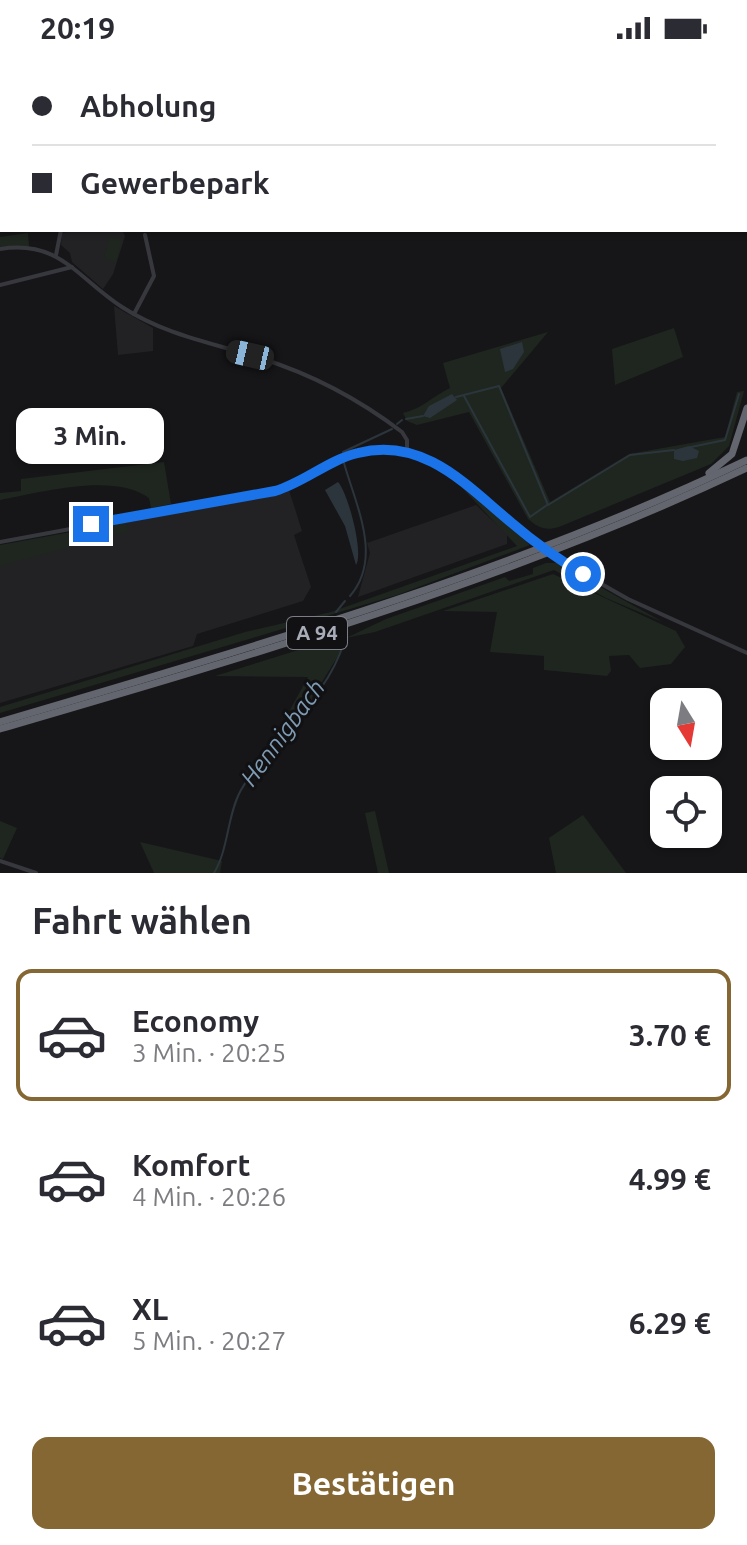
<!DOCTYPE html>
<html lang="de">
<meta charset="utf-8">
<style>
:root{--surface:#fff;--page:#f7f7f7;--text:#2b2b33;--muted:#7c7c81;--line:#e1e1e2;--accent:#856733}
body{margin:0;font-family:Ubuntu,sans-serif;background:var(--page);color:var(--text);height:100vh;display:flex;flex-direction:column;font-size:30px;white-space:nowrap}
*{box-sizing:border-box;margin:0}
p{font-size:26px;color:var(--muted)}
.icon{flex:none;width:44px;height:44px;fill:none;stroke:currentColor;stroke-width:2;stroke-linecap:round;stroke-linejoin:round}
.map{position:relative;height:817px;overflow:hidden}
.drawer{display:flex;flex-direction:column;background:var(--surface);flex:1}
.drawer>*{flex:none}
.banner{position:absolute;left:0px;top:0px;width:748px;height:176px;box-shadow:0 2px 6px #0004;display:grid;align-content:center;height:176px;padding:0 32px;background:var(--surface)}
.needle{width:52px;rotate:169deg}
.fabs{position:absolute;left:650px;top:632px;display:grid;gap:16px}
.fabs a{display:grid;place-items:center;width:72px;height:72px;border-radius:16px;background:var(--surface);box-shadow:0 2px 6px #0004;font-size:40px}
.end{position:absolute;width:36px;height:36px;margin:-18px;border:10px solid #1a73e8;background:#fff;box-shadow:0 0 0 4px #fff}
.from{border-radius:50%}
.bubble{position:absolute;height:56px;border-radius:16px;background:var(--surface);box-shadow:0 2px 6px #0004;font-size:26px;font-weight:700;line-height:56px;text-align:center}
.car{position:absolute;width:24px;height:48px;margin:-24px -12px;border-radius:10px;box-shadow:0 0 6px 2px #0007;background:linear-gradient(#222 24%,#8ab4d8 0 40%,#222 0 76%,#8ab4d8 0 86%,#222 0)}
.banner b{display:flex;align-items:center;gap:28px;height:76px;font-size:30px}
.banner b+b{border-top:2px solid var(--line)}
.banner i{width:20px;height:20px;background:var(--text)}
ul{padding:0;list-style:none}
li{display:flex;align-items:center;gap:24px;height:132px;margin:0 16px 12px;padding:0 16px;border:4px solid transparent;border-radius:16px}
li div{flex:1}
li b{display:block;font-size:30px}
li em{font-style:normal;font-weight:700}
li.active{border-color:var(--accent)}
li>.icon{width:72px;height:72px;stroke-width:1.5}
h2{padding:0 32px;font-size:36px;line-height:96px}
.action{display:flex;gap:16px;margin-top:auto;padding:16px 32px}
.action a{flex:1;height:92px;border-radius:16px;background:var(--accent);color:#fff;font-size:32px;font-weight:700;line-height:92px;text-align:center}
.status{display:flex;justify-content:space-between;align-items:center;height:56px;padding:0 40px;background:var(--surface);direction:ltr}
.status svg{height:22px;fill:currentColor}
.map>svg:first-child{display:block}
.built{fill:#222225}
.green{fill:#1e261f}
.water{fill:#2c353c}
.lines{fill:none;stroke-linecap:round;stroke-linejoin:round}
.stream{stroke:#2c353c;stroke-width:2}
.minor{stroke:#37383d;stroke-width:4}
.highway{stroke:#63666e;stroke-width:7}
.minor-bridge{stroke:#37383d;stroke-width:4}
.route{stroke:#1a73e8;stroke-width:10}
.labels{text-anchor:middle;stroke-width:6;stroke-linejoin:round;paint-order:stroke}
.shield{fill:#111113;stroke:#7b7e86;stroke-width:2}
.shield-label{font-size:20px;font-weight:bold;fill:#a8adb8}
.water-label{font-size:24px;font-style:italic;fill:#7f9bb3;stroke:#111113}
</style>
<div class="status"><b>20:19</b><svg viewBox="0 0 49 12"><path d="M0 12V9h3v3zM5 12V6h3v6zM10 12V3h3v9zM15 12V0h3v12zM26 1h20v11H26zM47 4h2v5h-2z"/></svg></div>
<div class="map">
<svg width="747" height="817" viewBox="0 0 747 817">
<rect width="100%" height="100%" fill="#161618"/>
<!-- built -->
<g class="built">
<polygon points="77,174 122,174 125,180 113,218 103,233 72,206 70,197 61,189 62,177"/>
<polygon points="114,250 153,272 153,295 118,299"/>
<polygon points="289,434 302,475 294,479 311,531 303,545 197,578 193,590 0,647 0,492"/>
<polygon points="476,449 507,478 507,488 358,541 370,497 367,487"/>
</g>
<!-- green -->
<g class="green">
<polygon points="28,177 29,190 0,191 0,181"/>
<polygon points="110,181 122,183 116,206 104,202"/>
<polygon points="674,272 683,301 615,329 612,293"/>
<path d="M548,276L501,332L550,446L629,398L725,381L737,336L744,335L729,390L711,408L559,471C545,475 539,472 528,463L469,356L417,369L407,365L403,357C422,353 433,340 450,332L443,307Z"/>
<path d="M164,406L171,448L151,452L149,442C113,416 39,437 0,444V437L21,435V423Z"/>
<polygon points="449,418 530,489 397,539 0,657 0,651 245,576 331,556 517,490"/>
<polygon points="126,466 128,475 0,510 0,489"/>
<polygon points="546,507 557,507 663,566 606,542 554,514 375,576 346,582 386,563 505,521 509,525 533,518 533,512"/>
<polygon points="553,518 676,575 685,591 671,608 640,612 629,599 609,600 611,615 607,620 544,614 544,600 490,596 497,556 443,555"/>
<polygon points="348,584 294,671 268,694 308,621 215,620 324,586"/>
<polygon points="375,755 389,817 378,817 365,757"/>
<polygon points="583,759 626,817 556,817 549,782"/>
<polygon points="0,765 17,772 3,803 0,802"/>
<polygon points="140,786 222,805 220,817 154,817"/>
</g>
<!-- water -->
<g class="water">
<polygon points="522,286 524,296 513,313 505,316 500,293"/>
<polygon points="452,338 457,344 430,362 423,360 429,350"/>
<polygon points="689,390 699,395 697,402 683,405 674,403 674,394"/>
<path d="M338,426C348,437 364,497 356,509L345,470L325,434Z"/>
</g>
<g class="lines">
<!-- stream -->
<g class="stream">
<polyline points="464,340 530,461 547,449"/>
<polyline points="456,341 499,330 548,449 630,399 674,394"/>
<polyline points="406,363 423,360"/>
<polyline points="397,368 402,364"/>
<polyline points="691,391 725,384 739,338"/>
<polyline points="343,396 392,373"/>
<path d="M344,407C356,450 383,502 350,540"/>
<polyline points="336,556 345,545"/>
<polyline points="342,577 343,581"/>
<path d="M214,817C229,792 227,759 241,734C270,683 327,644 344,586"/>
</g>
<!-- minor -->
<g class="minor">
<polyline points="19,0 20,2"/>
<polyline points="58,0 59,2"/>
<polyline points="100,0 101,2"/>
<polyline points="150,0 151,2"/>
<polyline points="0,46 2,51"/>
<polyline points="0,65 2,64"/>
<polyline points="0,151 2,152"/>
<polyline points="64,174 70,174"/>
<path d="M0,193C60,183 78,223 122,251C165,279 213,287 260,302C311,318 360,344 402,376L407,384V396"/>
<polyline points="56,199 61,174"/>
<polyline points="0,229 72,211"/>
<polyline points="134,258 154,220 145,179"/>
<path d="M0,486L275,435C303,426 325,408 353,399C425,375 478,440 528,481"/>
<polyline points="561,505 628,543 747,597"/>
<polyline points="0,805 36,817"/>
</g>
<!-- highway -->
<g class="highway">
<polyline points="709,417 732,398 747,352"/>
<path d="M0,666C253,591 508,518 747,404"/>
<path d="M0,673C253,599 508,525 747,412"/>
</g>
<!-- minor-bridge -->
<polyline class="minor-bridge" points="528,481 561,505"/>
</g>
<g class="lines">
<!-- route -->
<path class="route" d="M91,468L275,435C305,426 328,404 358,397C424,380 468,431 513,468C535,487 558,503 583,518"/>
</g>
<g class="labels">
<!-- shield labels -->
<rect class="shield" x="287" y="561" width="60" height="32" rx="6"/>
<g class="shield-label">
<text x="317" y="584">A 94</text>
</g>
<!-- water labels -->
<g class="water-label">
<text transform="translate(283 677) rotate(-54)" y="8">Hennigbach</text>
</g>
</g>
</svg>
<div class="fabs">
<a><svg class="needle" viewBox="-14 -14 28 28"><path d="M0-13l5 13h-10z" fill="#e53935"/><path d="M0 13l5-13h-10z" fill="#7c7c81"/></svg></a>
<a><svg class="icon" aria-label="locate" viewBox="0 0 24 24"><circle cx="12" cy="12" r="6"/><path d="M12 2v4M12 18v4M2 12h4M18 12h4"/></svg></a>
</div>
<i class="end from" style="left:583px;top:518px"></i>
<i class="end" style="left:91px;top:468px"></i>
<div class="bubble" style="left:16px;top:352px;width:148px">3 Min.</div>
<i class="car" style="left:250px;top:299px;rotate:283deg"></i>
<div class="banner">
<b><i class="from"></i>Abholung</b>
<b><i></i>Gewerbepark</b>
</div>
</div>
<section class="drawer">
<h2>Fahrt wählen</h2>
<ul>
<li class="active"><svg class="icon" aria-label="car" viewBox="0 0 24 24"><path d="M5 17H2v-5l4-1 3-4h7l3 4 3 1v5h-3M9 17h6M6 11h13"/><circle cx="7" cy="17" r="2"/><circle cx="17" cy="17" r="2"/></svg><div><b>Economy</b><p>3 Min. · 20:25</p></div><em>3.70 €</em></li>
<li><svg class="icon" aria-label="car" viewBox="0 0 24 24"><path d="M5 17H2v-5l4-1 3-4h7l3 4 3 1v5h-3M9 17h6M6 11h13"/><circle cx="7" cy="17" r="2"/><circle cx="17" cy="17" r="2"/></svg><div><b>Komfort</b><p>4 Min. · 20:26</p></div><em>4.99 €</em></li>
<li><svg class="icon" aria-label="car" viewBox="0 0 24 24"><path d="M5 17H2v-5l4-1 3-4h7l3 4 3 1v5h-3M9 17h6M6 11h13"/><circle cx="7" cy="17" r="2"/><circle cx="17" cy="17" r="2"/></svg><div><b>XL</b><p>5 Min. · 20:27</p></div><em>6.29 €</em></li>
</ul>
<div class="action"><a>Bestätigen</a></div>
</section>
